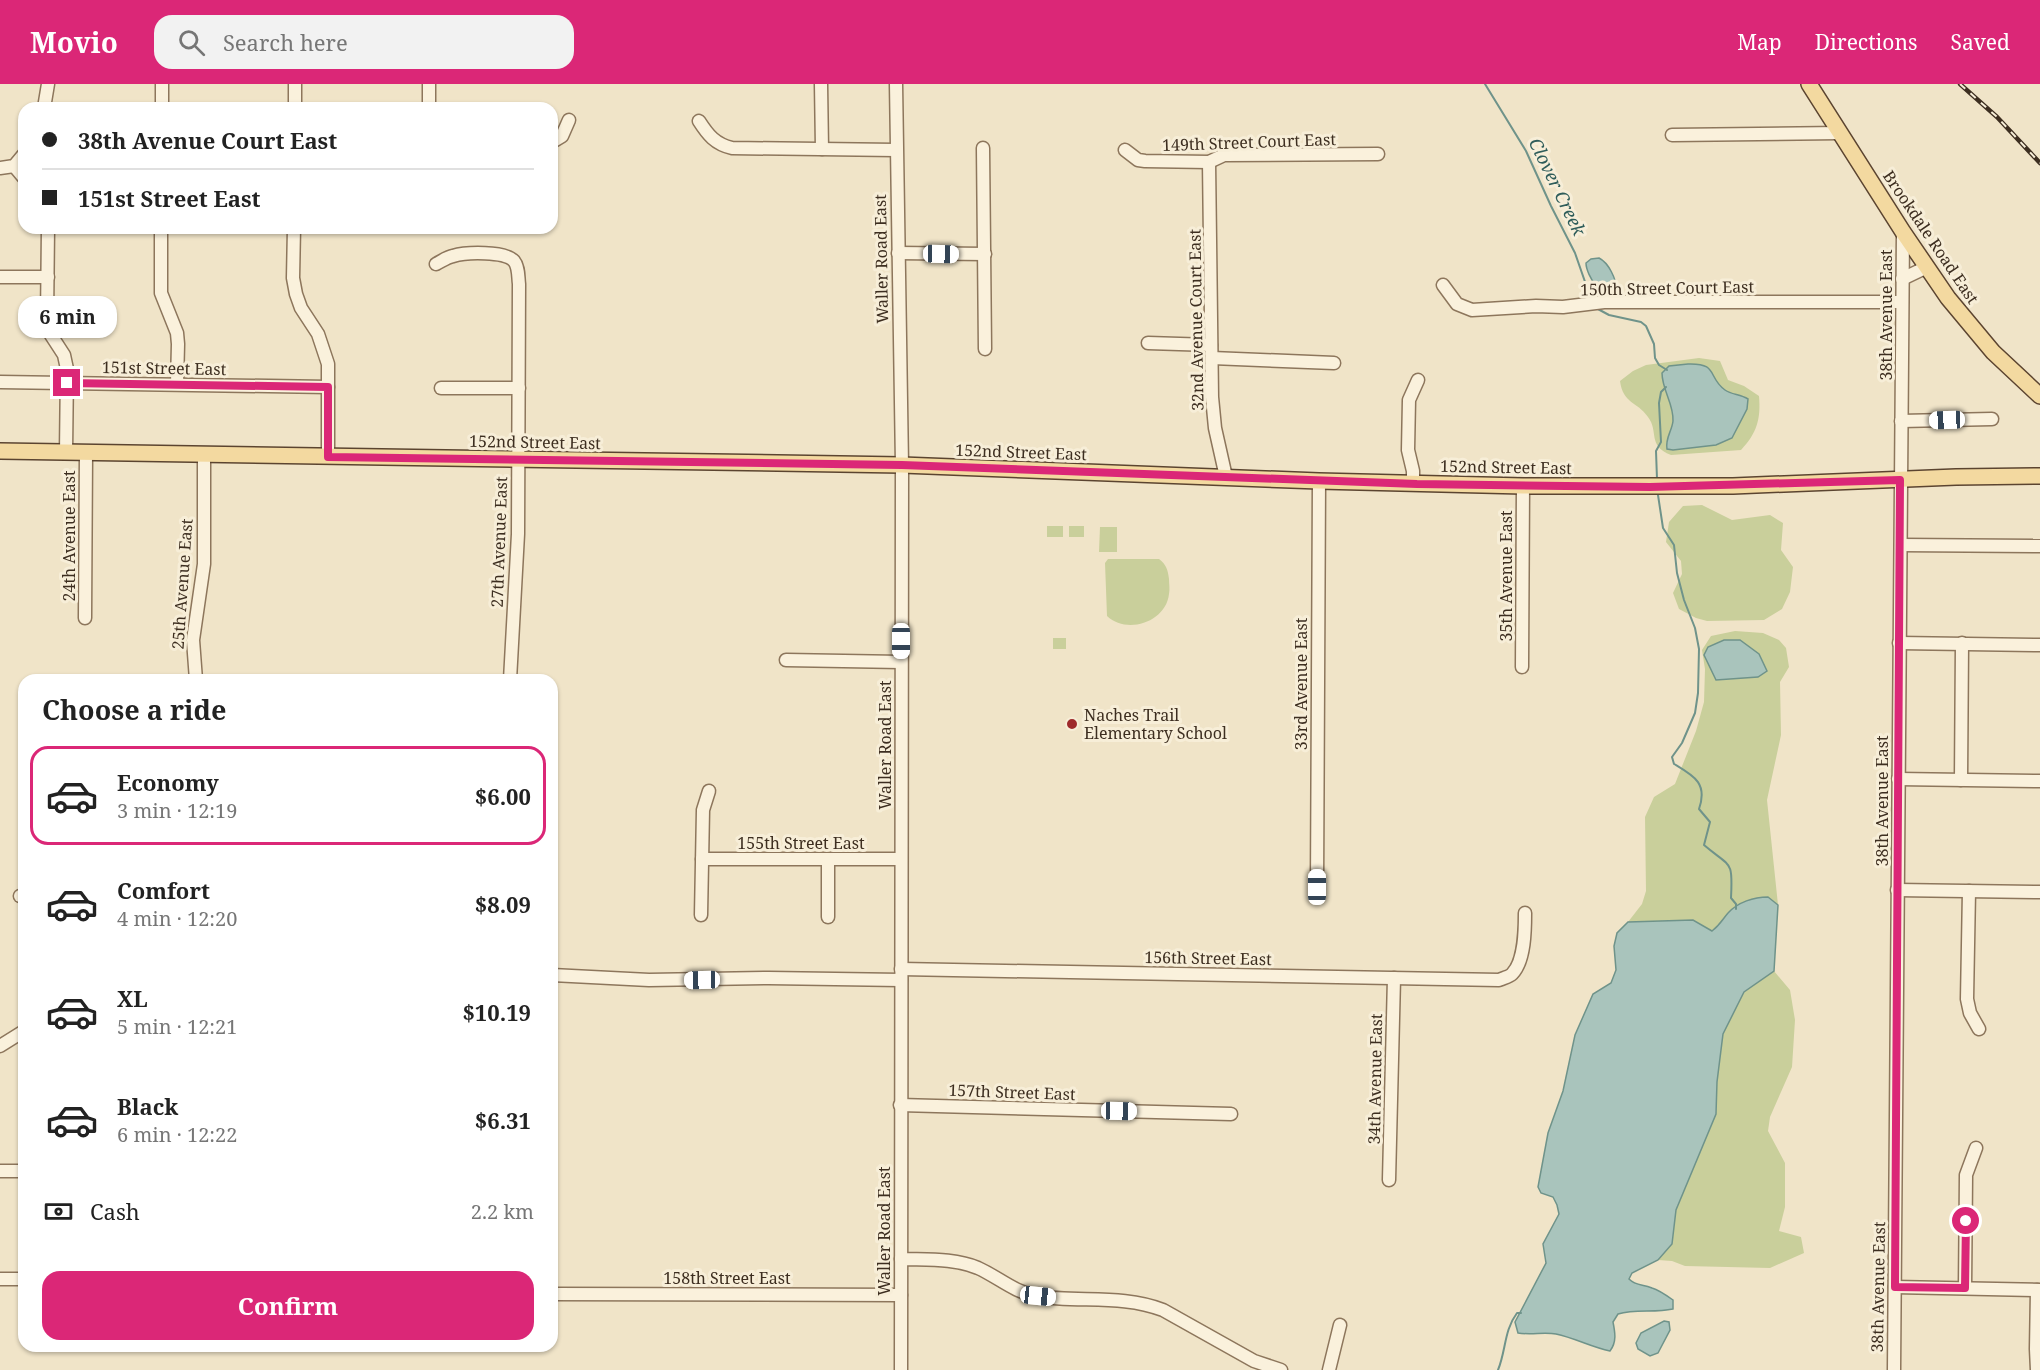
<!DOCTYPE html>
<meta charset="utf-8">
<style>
:root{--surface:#fff;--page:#f2f2f2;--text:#222;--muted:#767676;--line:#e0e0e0;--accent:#db2777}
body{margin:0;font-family:"Noto Serif",serif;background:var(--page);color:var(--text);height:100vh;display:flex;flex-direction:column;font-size:22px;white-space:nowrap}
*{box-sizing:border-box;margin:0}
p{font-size:20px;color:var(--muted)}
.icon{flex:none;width:33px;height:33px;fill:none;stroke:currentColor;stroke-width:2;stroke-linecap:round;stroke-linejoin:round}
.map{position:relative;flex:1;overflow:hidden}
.panel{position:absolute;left:18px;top:590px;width:540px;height:678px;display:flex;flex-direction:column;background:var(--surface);border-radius:18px;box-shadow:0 2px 4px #0004}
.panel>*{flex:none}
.top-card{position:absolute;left:18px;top:18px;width:540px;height:132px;border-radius:18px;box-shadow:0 2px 4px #0004;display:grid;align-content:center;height:132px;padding:0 24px;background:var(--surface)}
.end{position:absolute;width:27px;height:27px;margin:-14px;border:8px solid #db2777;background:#fff;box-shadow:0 0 0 3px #fff}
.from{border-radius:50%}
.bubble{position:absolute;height:42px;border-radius:18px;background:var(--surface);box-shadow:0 2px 4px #0004;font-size:20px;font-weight:700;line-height:42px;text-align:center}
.car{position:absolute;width:18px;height:36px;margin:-18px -9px;border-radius:8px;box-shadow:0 0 4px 2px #0007;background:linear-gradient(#fff 24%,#345 0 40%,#fff 0 76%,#345 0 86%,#fff 0)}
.top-card b{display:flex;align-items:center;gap:21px;height:57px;font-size:22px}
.top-card b+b{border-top:2px solid var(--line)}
.top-card i{width:15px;height:15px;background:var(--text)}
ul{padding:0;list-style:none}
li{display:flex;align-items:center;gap:18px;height:99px;margin:0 12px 9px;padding:0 12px;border:3px solid transparent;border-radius:18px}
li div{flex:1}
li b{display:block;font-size:22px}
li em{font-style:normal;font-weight:700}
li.selected{border-color:var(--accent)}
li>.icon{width:54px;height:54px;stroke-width:1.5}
h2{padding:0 24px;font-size:27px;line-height:72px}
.pay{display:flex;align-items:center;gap:15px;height:66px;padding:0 24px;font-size:22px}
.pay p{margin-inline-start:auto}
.action{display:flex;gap:12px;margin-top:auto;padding:12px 24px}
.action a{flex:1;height:69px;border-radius:18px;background:var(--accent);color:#fff;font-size:24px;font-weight:700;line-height:69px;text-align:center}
header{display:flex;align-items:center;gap:36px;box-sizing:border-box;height:84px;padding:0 30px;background:var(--accent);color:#fff}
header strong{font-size:28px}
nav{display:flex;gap:33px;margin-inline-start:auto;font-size:21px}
.search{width:420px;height:54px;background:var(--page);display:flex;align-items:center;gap:15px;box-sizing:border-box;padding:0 21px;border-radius:18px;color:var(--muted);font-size:22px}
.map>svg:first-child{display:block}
.green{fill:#c9cf9b}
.water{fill:#a9c4bc;stroke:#6f938a;stroke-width:1.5}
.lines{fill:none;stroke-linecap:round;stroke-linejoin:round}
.stream{stroke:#6f938a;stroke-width:2}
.minor-casing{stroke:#8d765c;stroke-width:15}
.major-casing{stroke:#5b4430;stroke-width:18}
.minor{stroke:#faf1dc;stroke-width:12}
.major{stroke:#f3d9a0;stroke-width:15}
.rail-casing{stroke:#3d2e20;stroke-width:4.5}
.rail{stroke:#f7eed8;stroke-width:2;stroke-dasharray:7;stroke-linecap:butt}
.route{stroke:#db2777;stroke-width:8}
.poi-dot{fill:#9e2a2b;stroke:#f7eed8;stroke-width:2}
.labels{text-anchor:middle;stroke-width:6;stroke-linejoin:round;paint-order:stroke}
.street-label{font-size:16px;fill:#3d2e20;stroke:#f7eed8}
.poi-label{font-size:16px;fill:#3d2e20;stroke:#f7eed8;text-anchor:start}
.water-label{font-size:18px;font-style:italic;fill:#2f5d5a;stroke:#f7eed8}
</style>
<header>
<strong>Movio</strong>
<div class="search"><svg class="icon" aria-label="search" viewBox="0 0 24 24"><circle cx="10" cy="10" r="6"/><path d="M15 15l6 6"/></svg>Search here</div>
<nav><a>Map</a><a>Directions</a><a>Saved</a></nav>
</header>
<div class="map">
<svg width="2040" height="1286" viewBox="0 0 2040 1286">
<rect width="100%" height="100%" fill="#f0e4c8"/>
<!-- green -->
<g class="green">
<path d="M1699,274L1720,277L1728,296L1744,302L1759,312C1761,335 1757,349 1741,366L1671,371C1647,362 1659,347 1648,333C1637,317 1623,320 1620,297L1633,287L1646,281Z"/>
<polygon points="1702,421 1732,436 1770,431 1783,439 1781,466 1793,483 1790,508 1782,525 1764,536 1707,537 1696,534 1679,525 1673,509 1682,490 1681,477 1666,458 1669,438 1683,422"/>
<rect x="1047" y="442" width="16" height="11"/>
<rect x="1069" y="442" width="15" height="11"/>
<polygon points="1100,443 1117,443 1117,468 1099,468"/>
<path d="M1108,475H1159C1166,480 1168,486 1169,495C1169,500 1170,505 1169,510C1166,538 1127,551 1107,532L1105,479Z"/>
<polygon points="1735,547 1763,549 1779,556 1786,564 1789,583 1780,598 1781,651 1767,716 1778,821 1768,813 1728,828 1721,840 1712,847 1693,836 1628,838 1642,820 1646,807 1645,733 1654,713 1675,700 1696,647 1704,618 1705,585 1702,566 1711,552"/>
<rect x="1053" y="554" width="13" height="11"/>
<polygon points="1774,887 1790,906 1795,936 1792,983 1770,1033 1768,1047 1785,1079 1785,1123 1779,1147 1801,1153 1804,1169 1770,1184 1685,1182 1672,1177 1658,1176 1672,1160 1676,1126 1716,1030 1717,998 1723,950 1744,908"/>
</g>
<!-- water -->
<g class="water">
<path d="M1599,174C1609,179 1616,195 1617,206C1604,221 1586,191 1586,179L1591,175Z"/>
<path d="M1688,280C1719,279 1707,293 1725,306C1732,311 1740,310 1748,315L1747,325L1732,354L1716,361L1673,366L1667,365C1665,354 1672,347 1673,337C1674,320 1662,306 1662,289L1669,282Z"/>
<polygon points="1724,556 1740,556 1759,570 1767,587 1758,593 1716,596 1704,571 1708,563"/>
<path d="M1768,813L1778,821L1774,887L1744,908L1723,950L1717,998L1716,1030L1676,1126L1672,1160L1658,1176L1632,1189L1629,1195C1636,1202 1642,1200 1652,1204C1659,1206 1666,1211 1673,1216V1225C1654,1229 1636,1225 1618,1230L1613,1238C1615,1248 1617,1258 1610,1267C1591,1263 1575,1254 1556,1250C1545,1248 1530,1251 1518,1249L1515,1238L1546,1179L1543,1160L1559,1130L1557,1121L1553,1113L1541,1109L1538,1103L1548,1049L1563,1007L1575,951L1593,910L1611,899L1616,886L1614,862L1617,849L1628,838L1693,836L1712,847C1720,841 1722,836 1728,829C1738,818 1754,813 1768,813Z"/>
<polygon points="1664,1237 1669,1238 1670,1246 1658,1269 1650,1272 1638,1265 1636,1259 1641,1249"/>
</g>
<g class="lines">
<!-- stream -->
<g class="stream">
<polyline points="1485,0 1526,67 1551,122 1575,169 1591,215"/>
<polyline points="1596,224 1609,231 1641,238 1646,242 1654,260 1655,274 1659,281 1667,286"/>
<polyline points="1657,395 1656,367 1661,358 1659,319 1661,308 1666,303"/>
<path d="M1658,411L1663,444L1674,461L1677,489L1684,516L1695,544L1699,565L1698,609L1695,629L1682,659L1672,673L1674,680C1694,692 1708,699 1699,725L1710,738L1704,761C1731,784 1733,775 1731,814L1736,820V825"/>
<path d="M1498,1286C1506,1267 1504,1246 1517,1229H1521"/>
</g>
<!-- minor casing -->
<g class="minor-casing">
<g id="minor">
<polyline points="429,0 429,24"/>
<polyline points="821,0 822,65"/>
<polyline points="896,0 902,381 901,1286"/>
<polyline points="44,24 48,0"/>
<polyline points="162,24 162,0"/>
<polyline points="295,24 295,0"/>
<path d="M699,37C708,51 715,60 732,64L896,66"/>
<polyline points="1672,51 1840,49"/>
<polyline points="552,58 562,52 569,36"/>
<polyline points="983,64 985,265"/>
<polyline points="1125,66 1138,76 1145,77 1209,78 1224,71 1378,70"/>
<polyline points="1209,78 1212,313 1215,344 1226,393"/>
<polyline points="14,82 24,94"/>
<polyline points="0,84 14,82 24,70"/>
<polyline points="48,144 47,235 51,251 64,271 67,285 66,368"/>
<polyline points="161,144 161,209 177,249 178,260 177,300"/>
<polyline points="294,144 293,194 296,210 301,224 318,250 328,280 328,373"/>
<polyline points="898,169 985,170"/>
<path d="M436,180C442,177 447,173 453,172C466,168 505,167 514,177C519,183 518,193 519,200L518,450L510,596"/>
<polyline points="0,193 48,193"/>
<polyline points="1902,195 1927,183"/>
<polyline points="1443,201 1457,220 1472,226 1536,222 1563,223 1604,218 1902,218"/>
<polyline points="1148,259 1211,261"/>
<polyline points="1212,274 1334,279"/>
<polyline points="0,298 328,303"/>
<polyline points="441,304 519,304"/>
<polyline points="1901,337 1992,335"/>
<polyline points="1413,400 1413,387 1408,366 1409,316 1418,296"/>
<polyline points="1901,461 2040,462"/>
<polyline points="85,534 86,369"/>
<polyline points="1899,559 2040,561"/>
<polyline points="786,576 901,578"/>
<polyline points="1522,583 1523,402"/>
<polyline points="196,596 193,556 204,480 204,371"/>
<polyline points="1898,695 2040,697"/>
<polyline points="1961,696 1962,559"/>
<polyline points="702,775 901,775"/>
<polyline points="828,775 828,833"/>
<polyline points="1317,803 1319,397"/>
<polyline points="1897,806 2040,808"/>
<polyline points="1969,807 1967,915 1970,929 1979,945"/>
<polyline points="20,812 24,812"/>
<polyline points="701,831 703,726 709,707"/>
<path d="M901,885L1499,896C1503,894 1509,893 1512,890C1525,877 1525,845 1525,829"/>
<polyline points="552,891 649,896 769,894 901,896"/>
<polyline points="0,962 24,947"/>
<polyline points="900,1021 1231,1030"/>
<polyline points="0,1087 24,1087"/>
<polyline points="1389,1096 1394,894"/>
<path d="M901,1175C927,1176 954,1174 978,1184C998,1193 1014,1208 1036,1212C1079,1219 1122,1210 1163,1226L1254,1277L1281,1286"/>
<polyline points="0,1195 24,1195"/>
<polyline points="1895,1203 2040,1206"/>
<polyline points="1965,1204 1966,1091 1976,1064"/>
<polyline points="2037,1206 2036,1265 2037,1286"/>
<polyline points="552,1210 901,1211"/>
<polyline points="1329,1286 1340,1241"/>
<polyline points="1894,1286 1903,148"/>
</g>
</g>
<!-- major casing -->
<g class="major-casing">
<g id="major">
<polyline points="1809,0 1903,148 1948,214 1993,268 2040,312"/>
<polyline points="0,367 902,381 1319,397 1523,402 1733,402 1956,393 2040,392"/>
</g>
</g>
<!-- minor -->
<use href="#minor" class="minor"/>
<!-- major -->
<use href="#major" class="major"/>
<!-- rail casing -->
<g class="rail-casing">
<polyline id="rail" points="1960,0 1997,33 2040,79"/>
</g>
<!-- rail -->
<use href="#rail" class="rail"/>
</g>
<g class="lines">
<!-- route -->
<polyline class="route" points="67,299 328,303 328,373 902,381 1417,400 1650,403 1900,396 1895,1203 1965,1204 1966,1137"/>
</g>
<!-- markers -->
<circle class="poi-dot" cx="1072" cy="640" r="6"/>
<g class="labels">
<!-- street labels -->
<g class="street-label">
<text transform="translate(1249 58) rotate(-2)" y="6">149th Street Court East</text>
<text transform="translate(1931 153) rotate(56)" y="6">Brookdale Road East</text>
<text transform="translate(881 175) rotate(-91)" y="6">Waller Road East</text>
<text transform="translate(1667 204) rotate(-1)" y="6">150th Street Court East</text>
<text transform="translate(1886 231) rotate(-90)" y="6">38th Avenue East</text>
<text transform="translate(1196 236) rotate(-91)" y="6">32nd Avenue Court East</text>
<text transform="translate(164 284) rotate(1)" y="6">151st Street East</text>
<text transform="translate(535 358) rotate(1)" y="6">152nd Street East</text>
<text transform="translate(1021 368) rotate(2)" y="6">152nd Street East</text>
<text transform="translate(1506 383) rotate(1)" y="6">152nd Street East</text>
<text transform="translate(69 452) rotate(-90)" y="6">24th Avenue East</text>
<text transform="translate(499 458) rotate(-88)" y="6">27th Avenue East</text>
<text transform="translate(1506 492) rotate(-90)" y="6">35th Avenue East</text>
<text transform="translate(182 500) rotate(-86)" y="6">25th Avenue East</text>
<text transform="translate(1301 600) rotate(-90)" y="6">33rd Avenue East</text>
<text transform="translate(885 661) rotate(-90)" y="6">Waller Road East</text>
<text transform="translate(1882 717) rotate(-90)" y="6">38th Avenue East</text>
<text x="801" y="765">155th Street East</text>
<text transform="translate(1208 874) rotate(1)" y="6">156th Street East</text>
<text transform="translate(1375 995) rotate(-89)" y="6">34th Avenue East</text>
<text transform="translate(1012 1008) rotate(2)" y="6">157th Street East</text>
<text transform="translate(884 1147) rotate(-90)" y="6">Waller Road East</text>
<text x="727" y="1200">158th Street East</text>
<text transform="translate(1878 1203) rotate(-89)" y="6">38th Avenue East</text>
</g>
<!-- poi labels -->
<g class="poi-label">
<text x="1084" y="637">Naches Trail<tspan x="1084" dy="18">Elementary School</tspan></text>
</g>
<!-- water labels -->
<g class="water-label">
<text transform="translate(1557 103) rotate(64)" y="6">Clover Creek</text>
</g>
</g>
</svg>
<i class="end from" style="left:1966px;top:1137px"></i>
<i class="end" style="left:67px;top:299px"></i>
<div class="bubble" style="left:18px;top:212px;width:99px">6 min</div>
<i class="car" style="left:941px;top:170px;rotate:91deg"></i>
<i class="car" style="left:1947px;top:336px;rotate:268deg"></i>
<i class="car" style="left:901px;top:557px;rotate:180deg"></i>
<i class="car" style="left:1317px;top:803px;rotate:0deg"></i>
<i class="car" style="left:702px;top:896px;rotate:269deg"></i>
<i class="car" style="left:1119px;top:1027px;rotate:91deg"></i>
<i class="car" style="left:1038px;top:1212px;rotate:96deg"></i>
<div class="top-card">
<b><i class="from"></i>38th Avenue Court East</b>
<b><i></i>151st Street East</b>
</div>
<section class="panel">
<h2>Choose a ride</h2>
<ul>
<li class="selected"><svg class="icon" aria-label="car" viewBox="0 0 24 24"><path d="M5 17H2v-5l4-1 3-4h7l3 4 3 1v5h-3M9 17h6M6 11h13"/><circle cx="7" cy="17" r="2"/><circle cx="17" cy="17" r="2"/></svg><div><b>Economy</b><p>3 min · 12:19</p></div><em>$6.00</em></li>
<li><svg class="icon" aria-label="car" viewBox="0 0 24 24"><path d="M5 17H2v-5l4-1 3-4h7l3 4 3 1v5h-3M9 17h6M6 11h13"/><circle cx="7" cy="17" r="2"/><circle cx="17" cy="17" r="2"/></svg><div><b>Comfort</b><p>4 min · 12:20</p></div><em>$8.09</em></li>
<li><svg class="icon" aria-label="car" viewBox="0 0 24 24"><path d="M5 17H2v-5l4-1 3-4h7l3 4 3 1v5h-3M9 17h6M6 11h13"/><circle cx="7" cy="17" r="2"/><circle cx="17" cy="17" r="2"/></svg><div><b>XL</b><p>5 min · 12:21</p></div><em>$10.19</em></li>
<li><svg class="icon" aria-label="car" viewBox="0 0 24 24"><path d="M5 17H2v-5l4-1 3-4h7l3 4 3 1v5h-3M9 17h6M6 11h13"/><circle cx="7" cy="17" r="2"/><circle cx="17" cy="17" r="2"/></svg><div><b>Black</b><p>6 min · 12:22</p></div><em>$6.31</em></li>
</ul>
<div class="pay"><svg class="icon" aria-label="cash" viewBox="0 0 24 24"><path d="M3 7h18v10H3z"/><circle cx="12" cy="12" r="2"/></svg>Cash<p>2.2 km</p></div>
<div class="action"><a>Confirm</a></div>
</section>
</div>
